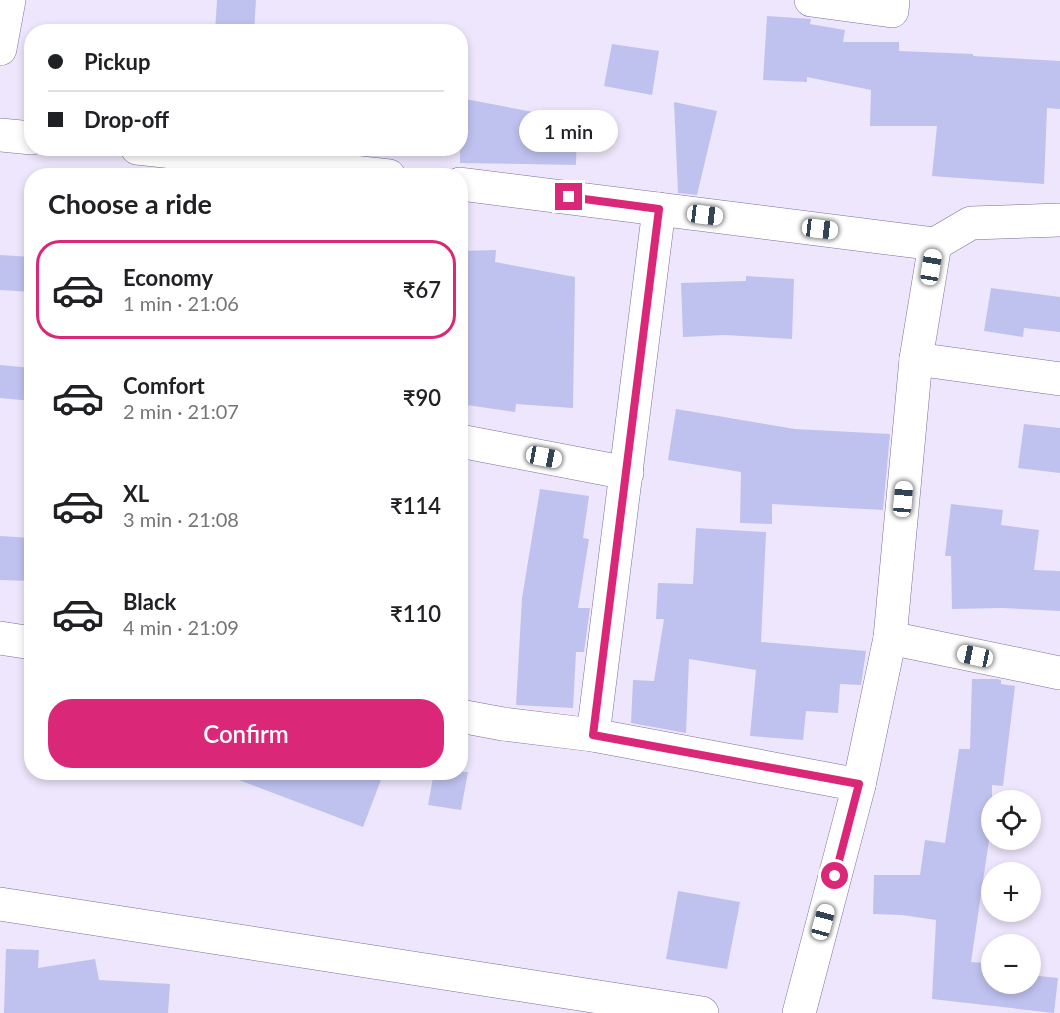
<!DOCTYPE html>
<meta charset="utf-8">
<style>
:root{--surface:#fff;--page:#f2f2f2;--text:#202124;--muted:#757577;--line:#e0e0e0;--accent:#db2777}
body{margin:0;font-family:Lato,sans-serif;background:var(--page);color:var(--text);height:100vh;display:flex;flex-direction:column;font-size:22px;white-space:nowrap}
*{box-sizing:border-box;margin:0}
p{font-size:20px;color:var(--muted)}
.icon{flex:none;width:33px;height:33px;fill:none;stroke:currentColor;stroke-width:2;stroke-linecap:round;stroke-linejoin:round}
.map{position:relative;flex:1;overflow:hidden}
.side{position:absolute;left:24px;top:168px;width:444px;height:612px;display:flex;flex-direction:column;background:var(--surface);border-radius:24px;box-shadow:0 3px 9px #0003}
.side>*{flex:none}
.hud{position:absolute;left:24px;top:24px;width:444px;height:132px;border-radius:24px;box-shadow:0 3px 9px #0003;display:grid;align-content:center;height:132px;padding:0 24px;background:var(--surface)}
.buttons{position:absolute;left:981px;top:790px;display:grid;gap:12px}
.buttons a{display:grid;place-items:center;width:60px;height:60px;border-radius:50%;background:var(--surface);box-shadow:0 3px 9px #0003;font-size:30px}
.end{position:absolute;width:27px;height:27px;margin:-14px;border:8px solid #db2777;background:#fff;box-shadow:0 0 0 3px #fff}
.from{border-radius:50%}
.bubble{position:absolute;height:42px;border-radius:21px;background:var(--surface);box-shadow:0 3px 9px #0003;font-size:20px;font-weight:600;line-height:42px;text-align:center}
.car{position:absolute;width:18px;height:36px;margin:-18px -9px;border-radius:8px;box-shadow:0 0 4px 2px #0007;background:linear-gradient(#fff 24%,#345 0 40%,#fff 0 76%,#345 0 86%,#fff 0)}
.hud b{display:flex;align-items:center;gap:21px;height:57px;font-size:22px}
.hud b+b{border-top:2px solid var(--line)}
.hud i{width:15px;height:15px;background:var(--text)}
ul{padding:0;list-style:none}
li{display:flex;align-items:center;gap:18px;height:99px;margin:0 12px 9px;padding:0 12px;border:3px solid transparent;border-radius:24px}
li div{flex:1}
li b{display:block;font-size:22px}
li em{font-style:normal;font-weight:600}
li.current{border-color:var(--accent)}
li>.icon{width:54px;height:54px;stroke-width:1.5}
h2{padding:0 24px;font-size:27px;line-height:72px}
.button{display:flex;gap:12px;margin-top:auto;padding:12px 24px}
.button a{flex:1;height:69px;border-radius:24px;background:var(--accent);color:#fff;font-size:24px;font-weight:600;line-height:69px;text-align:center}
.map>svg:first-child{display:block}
.building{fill:#bfc2ef}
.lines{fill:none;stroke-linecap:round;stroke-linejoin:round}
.minor-casing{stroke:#7f6d9d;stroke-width:34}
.minor{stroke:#fff;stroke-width:33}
.route{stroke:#db2777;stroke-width:8}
</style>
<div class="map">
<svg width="1060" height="1013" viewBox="0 0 1060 1013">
<rect width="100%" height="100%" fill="#ede6fc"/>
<!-- building -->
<g class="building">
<polygon points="217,0 256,0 254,32 215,32"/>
<polygon points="767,16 811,19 810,24 845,30 843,42 899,42 899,51 973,54 973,56 1060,61 1060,109 1047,108 1044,184 932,176 937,126 870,126 871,90 807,77 807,82 763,80"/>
<polygon points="612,44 659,51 652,95 604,86"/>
<polygon points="460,98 533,112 577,113 576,165 460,163"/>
<polygon points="674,102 717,111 697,195 678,193"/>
<polygon points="496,250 495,262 575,277 573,408 516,404 515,412 460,404 460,251"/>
<polygon points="0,255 32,257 32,292 0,290"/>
<polygon points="746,276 794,279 792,339 725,335 683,337 681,283 746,281"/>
<polygon points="991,288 1060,297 1060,332 1024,328 1023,337 984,331"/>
<polygon points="0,365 32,368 32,401 0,398"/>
<polygon points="676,409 795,429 890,434 883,510 772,504 772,524 740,523 741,472 668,460"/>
<polygon points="1024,424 1060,428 1060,473 1018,468"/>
<polygon points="540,489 589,496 583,538 589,539 578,608 590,608 584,652 576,652 573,708 516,705 522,598"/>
<polygon points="951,504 1003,510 1001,525 1039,530 1034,570 1060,571 1060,611 1001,608 952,609 951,556 945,556"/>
<polygon points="696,528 766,532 761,642 866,651 861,685 840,684 838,713 806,711 803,740 750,736 756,670 689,659 686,733 631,723 633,680 654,681 664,619 656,619 658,583 693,584"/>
<polygon points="0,536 32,538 32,581 0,580"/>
<polygon points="972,679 997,679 1001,680 1001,684 1015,686 1003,786 992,785 992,820 971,962 986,963 986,969 992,970 992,984 1030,984 1030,975 1058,978 1054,1013 932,999 936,920 902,915 873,914 874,875 920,875 925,840 945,843 959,749 970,749"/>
<polygon points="226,772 384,772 363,827 226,775"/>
<polygon points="434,772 468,772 461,810 428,805"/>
<polygon points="678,891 740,902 727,969 666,959"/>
<polygon points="6,949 39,950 38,968 95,959 99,980 170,984 168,1013 4,1013"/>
</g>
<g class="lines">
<!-- minor casing -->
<g class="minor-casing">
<g id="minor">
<polyline points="811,0 892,11 893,0"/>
<polyline points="0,49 9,0"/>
<polyline points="0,135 32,138"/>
<polyline points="137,148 389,176"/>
<polyline points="460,184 935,244"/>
<polyline points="916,359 1060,379"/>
<polyline points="460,441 627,473"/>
<polyline points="0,638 32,643"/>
<polyline points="890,638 1060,673"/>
<polyline points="460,716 503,724 593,735 859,785"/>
<polyline points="593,735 659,209"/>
<polyline points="0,904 702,1013"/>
<polyline points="799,1013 859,785 890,638 916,359 935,244 971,223 1060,220"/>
</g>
</g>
<!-- minor -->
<use href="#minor" class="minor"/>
</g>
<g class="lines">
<!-- route -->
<polyline class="route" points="569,197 659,209 593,735 859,784 835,876"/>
</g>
</svg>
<div class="buttons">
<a><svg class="icon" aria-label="locate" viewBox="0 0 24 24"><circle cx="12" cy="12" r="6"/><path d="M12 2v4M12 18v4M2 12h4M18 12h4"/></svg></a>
<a>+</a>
<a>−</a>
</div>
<i class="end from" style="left:835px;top:876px"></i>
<i class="end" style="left:569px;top:197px"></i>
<div class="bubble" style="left:519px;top:110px;width:99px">1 min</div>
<i class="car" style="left:705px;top:215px;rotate:97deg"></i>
<i class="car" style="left:820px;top:229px;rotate:97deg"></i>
<i class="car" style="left:931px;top:267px;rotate:9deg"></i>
<i class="car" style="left:544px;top:457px;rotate:101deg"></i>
<i class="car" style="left:903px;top:499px;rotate:5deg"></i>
<i class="car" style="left:975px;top:656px;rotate:282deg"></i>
<i class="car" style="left:823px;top:922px;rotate:15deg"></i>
<div class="hud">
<b><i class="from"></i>Pickup</b>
<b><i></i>Drop-off</b>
</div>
<section class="side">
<h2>Choose a ride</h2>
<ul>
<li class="current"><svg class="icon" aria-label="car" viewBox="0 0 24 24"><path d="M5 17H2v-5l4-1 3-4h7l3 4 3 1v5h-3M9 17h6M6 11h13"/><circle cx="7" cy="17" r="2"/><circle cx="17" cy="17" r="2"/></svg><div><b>Economy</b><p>1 min · 21:06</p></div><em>₹67</em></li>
<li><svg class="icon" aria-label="car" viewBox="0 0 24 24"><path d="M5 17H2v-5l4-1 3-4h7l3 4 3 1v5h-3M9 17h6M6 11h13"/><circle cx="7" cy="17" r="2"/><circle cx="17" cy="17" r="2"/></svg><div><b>Comfort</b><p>2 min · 21:07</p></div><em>₹90</em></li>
<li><svg class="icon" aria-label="car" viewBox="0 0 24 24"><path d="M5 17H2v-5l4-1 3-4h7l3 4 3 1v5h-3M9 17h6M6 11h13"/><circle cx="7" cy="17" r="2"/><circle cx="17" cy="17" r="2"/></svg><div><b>XL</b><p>3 min · 21:08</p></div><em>₹114</em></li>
<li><svg class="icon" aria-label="car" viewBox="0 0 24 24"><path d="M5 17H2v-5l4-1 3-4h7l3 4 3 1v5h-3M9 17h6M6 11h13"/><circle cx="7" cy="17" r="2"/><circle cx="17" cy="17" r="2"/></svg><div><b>Black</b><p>4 min · 21:09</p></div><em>₹110</em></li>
</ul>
<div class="button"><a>Confirm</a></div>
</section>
</div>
